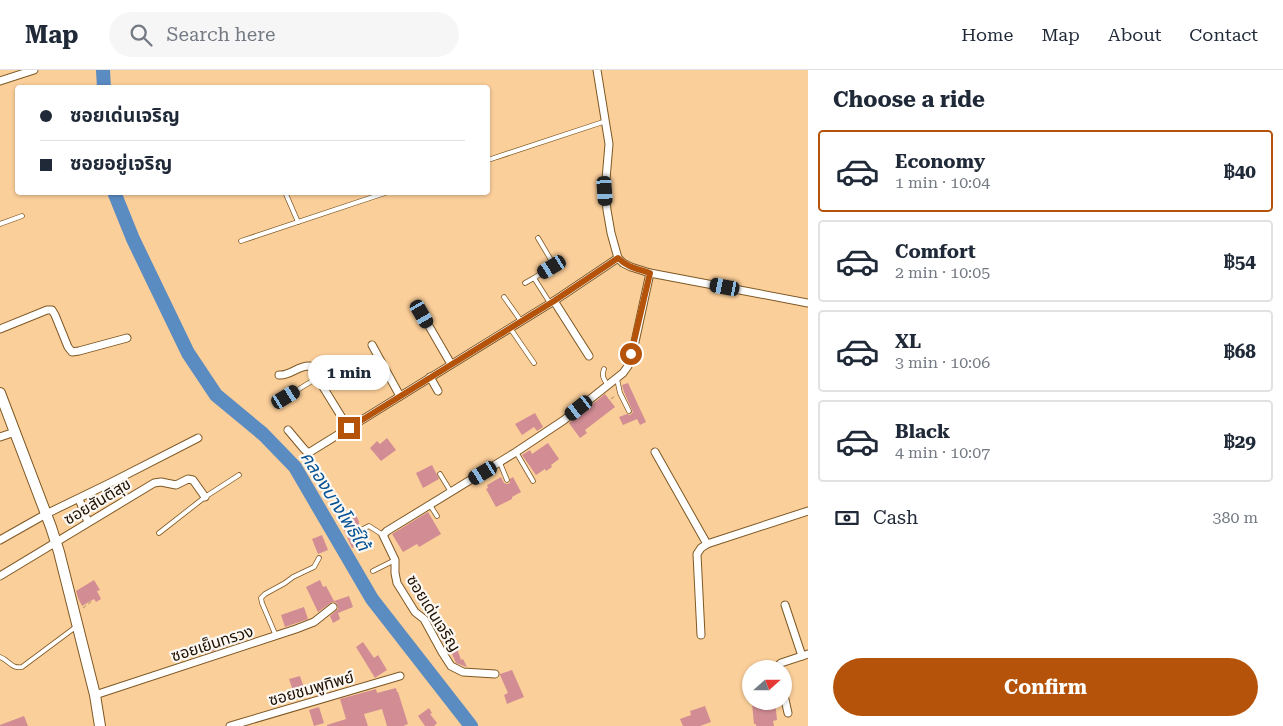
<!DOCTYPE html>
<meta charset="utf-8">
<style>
:root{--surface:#fff;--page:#f6f6f7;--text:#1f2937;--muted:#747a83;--line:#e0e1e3;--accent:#b45309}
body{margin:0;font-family:"Roboto Serif","Noto Sans Thai",serif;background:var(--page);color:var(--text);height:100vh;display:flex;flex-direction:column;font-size:19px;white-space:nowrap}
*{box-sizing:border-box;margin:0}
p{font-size:16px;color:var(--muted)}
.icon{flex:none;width:28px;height:28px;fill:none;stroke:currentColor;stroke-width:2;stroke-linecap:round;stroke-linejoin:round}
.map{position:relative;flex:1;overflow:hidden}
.sheet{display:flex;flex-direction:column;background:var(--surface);width:475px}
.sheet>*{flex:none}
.top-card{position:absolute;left:15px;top:15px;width:475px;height:110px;border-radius:5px;box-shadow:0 1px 4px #0004;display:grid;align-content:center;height:110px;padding:0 25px;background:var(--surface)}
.needle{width:32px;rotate:69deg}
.controls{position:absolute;left:742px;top:590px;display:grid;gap:10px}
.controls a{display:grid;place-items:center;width:50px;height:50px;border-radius:50%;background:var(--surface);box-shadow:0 1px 4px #0004;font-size:25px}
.end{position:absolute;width:22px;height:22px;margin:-11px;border:6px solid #b45309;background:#fff;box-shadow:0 0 0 2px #fff}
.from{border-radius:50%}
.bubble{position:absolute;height:35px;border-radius:18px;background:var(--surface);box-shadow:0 1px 4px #0004;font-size:16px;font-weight:700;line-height:35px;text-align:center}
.car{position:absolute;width:15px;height:30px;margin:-15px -8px;border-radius:6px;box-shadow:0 0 4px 1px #0007;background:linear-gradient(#222 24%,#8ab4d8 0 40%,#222 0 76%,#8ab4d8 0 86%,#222 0)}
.top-card b{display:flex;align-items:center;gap:18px;height:48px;font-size:19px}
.top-card b+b{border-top:1px solid var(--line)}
.top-card i{width:12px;height:12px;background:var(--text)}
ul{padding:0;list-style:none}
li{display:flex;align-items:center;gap:15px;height:82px;margin:0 10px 8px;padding:0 15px;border:2px solid var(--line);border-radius:5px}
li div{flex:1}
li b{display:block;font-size:19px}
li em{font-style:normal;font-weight:700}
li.on{border-color:var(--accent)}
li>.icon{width:45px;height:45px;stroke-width:1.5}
h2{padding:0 25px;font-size:22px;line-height:60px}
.pay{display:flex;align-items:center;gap:12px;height:55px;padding:0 25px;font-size:19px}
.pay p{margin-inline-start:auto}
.action{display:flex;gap:10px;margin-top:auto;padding:10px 25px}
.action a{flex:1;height:58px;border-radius:30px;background:var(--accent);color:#fff;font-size:20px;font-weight:700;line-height:58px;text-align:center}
header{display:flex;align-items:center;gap:30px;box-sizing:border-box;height:70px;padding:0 25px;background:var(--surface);border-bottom:1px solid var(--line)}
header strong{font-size:24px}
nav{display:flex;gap:28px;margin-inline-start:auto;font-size:18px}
.search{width:350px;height:45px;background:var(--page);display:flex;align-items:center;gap:12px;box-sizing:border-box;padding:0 18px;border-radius:28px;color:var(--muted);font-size:19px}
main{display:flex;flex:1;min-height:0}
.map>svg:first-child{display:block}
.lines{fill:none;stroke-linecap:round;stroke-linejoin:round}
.river{stroke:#5a8bc1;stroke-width:14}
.building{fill:#d18c94}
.lane-casing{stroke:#7e5824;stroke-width:5.5}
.street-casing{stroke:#7e5824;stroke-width:9}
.secondary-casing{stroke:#7e5824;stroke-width:12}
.path{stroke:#ac8a63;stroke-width:1;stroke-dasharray:4 2.5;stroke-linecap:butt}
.lane{stroke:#fff;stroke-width:4}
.street{stroke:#fff;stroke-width:7}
.secondary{stroke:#fff;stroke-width:10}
.route{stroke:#b45309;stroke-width:6}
.labels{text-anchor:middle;stroke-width:4.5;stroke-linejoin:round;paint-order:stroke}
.street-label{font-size:16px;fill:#1e0f00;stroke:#fcf8f3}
.water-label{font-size:18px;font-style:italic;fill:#035295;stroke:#fcf8f3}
</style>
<header>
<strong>Map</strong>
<div class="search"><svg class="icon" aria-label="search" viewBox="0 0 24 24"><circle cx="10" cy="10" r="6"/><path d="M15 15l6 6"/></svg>Search here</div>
<nav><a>Home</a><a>Map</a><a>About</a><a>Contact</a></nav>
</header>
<main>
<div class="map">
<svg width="808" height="656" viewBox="0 0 808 656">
<rect width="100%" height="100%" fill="#fbcf9a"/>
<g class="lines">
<!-- river -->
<g class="river">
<polyline points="103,0 104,18"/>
<polyline points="114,122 133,169 188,283 216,325 263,364 295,397 372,529 471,656"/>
</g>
</g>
<!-- building -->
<g class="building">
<polygon points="628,313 646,352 640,355 637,349 623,355 619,347 627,344 630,345 633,342 624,322 622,315"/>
<polygon points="605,324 615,337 585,360 587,363 580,368 569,353"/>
<polygon points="535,343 543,357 537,361 534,357 522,365 515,354"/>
<polygon points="387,368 396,380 381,391 370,378 377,371 380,374"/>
<polygon points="548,373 559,389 551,395 552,397 546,401 545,399 536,405 522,385 530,380 532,384"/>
<polygon points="432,395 439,409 423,418 416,403"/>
<polygon points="501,407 504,413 507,414 510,413 510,409 513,407 521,422 512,427 512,429 496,437 486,419 488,418 487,415"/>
<polygon points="355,442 359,452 359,460 363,463 367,472 352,478 340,451 350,447 349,445"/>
<polygon points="428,442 441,464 419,477 417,474 403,482 392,464"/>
<polygon points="322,465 328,480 318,484 312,469"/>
<polygon points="94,510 100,520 97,521 101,529 96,532 94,529 82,536 78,528 76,521"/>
<polygon points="320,510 323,517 326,516 334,531 349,526 353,537 338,543 340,549 333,553 330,546 338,539 337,534 335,532 332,532 318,542 306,517"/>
<polygon points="304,537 308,549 285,557 281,545"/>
<polygon points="237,565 240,572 204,584 202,577"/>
<polygon points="453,567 461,590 463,589 467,597 456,593 452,584 450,584 442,571"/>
<polygon points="363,572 374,588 378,585 387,600 376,607 375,608 356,577"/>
<polygon points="512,600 524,627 507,634 504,625 508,623 500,605 500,604"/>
<polygon points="300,606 306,624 295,627 289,609"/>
<polygon points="396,618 397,622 398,622 408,654 403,656 387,656 382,639 364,644 368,656 327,656 327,655 346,649 340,629 376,619 377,623"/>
<polygon points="767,631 775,631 777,650 773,651 774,656 756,656 756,654 754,654 752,633"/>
<polygon points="705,636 711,652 700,656 683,656 680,649 691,645 690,641"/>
<polygon points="319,637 324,653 314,656 309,640"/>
<polygon points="429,638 432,643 430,644 437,653 434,656 425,656 418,646"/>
<polygon points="24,646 28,656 0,656 0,655"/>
</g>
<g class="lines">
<!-- lane casing -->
<g class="lane-casing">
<g id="lane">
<polyline points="488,90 606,51"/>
<polyline points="285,122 298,152"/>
<polyline points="0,154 22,146"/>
<polyline points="538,168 554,195 534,208 550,233"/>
<polyline points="241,171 388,122"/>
<polyline points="525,213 534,208"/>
<polyline points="504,227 521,251"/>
<polyline points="510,258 534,293"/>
<path d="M604,299C601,306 604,309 608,316"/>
<polyline points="617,309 620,323 629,341"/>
<polyline points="286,327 317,308"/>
<polyline points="516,382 533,411"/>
<polyline points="500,393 507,410"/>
<polyline points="440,404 451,422"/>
<polyline points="430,435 437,446"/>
<polyline points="363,459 369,456 383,465"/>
<polyline points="159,463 205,427 239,405"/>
<polyline points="373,501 395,490"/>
<polyline points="276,566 262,533 261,528 265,524 285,513 293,507 314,497 319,488"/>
<path d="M0,587C9,590 11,599 22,597L77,556"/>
</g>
</g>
<!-- street casing -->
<g class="street-casing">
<g id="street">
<polyline points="597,0 609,74 605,121 607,140 611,163 618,188 623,193 631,197 650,203 808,233"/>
<polyline points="0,11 34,0"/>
<polyline points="554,231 589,286"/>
<polyline points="422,244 451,294"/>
<polyline points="0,259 47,240 52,240 55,245 68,277 72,282 79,281 127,268"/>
<polyline points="372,275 400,326"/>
<path d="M279,305C291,306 298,295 310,296L349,359"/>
<polyline points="430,307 438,321"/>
<polyline points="288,360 304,379 307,382 310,382 554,231 618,188"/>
<polyline points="0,367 15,362"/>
<polyline points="655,382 707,474"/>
<polyline points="79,429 88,452"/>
<polyline points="0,470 46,444 110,413 198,368"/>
<polyline points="0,506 154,413 161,412 176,415 188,409 193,410 205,427"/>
<polyline points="785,535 802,586"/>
<polyline points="701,565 697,484 701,478 707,474 808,441"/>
<polyline points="778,599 778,596 781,593 808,584"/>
<polyline points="495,604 463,602 451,596 442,582 424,549 415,542 397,513 395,503 395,490 383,465 387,461 516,382 564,350 623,303 628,296 635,272 650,203"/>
<polyline points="95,625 296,559 314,552 333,537"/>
<polyline points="784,625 788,643"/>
<polyline points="230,656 400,606"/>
</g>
</g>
<!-- secondary casing -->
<g class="secondary-casing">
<polyline id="secondary" points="0,323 51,457 59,482 95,625 100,656"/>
</g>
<!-- path -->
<g class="path">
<polyline points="611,329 615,326"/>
<polyline points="83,538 92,531"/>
</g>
<!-- lane -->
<use href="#lane" class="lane"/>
<!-- street -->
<use href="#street" class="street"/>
<!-- secondary -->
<use href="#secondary" class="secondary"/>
</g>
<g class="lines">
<!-- route -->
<path class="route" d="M349,358L554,231L618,188C627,197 638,199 650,203L631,284"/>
</g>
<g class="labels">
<!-- street labels -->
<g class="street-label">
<text transform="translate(97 431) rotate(-31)" y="6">ซอยสันติสุข</text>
<text transform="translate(434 543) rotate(58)" y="6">ซอยเด่นเจริญ</text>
<text transform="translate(212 573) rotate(-18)" y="6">ซอยเย็นทรวง</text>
<text transform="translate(311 618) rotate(-16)" y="6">ซอยชมพูทิพย์</text>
</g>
<!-- water labels -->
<g class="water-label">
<text transform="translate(335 431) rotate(58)" y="6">คลองบางโพธิ์ใต้</text>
</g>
</g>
</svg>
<div class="controls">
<a><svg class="needle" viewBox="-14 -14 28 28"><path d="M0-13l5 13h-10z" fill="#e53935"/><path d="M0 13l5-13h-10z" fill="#747a83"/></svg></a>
</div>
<i class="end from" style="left:631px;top:284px"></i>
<i class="end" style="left:349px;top:358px"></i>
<div class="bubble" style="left:308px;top:285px;width:82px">1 min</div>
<i class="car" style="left:605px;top:121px;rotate:176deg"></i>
<i class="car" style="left:552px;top:197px;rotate:239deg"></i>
<i class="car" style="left:725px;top:217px;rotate:281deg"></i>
<i class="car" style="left:422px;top:244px;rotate:150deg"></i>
<i class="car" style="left:286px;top:327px;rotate:59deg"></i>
<i class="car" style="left:579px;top:338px;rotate:232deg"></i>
<i class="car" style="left:483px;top:403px;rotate:239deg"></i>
<div class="top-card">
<b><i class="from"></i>ซอยเด่นเจริญ</b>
<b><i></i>ซอยอยู่เจริญ</b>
</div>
</div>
<section class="sheet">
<h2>Choose a ride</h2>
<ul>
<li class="on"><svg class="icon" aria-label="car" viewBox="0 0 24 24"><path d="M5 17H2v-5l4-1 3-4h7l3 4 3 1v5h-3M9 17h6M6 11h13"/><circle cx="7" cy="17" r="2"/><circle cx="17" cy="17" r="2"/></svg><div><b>Economy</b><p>1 min · 10:04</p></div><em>฿40</em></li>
<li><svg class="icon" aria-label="car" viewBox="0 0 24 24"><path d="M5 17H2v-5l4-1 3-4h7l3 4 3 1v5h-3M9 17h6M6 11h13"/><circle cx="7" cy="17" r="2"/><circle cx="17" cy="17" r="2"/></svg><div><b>Comfort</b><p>2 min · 10:05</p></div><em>฿54</em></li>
<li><svg class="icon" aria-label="car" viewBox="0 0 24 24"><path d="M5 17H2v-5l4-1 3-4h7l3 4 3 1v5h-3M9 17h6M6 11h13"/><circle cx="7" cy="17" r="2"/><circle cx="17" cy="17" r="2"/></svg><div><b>XL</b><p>3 min · 10:06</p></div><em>฿68</em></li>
<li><svg class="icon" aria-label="car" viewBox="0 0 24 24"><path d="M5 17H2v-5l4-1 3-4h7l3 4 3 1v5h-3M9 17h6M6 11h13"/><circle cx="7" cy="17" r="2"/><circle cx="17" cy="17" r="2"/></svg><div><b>Black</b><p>4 min · 10:07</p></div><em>฿29</em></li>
</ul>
<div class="pay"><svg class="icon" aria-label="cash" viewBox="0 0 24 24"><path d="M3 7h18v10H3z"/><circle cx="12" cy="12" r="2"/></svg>Cash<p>380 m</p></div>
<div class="action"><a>Confirm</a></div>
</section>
</main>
